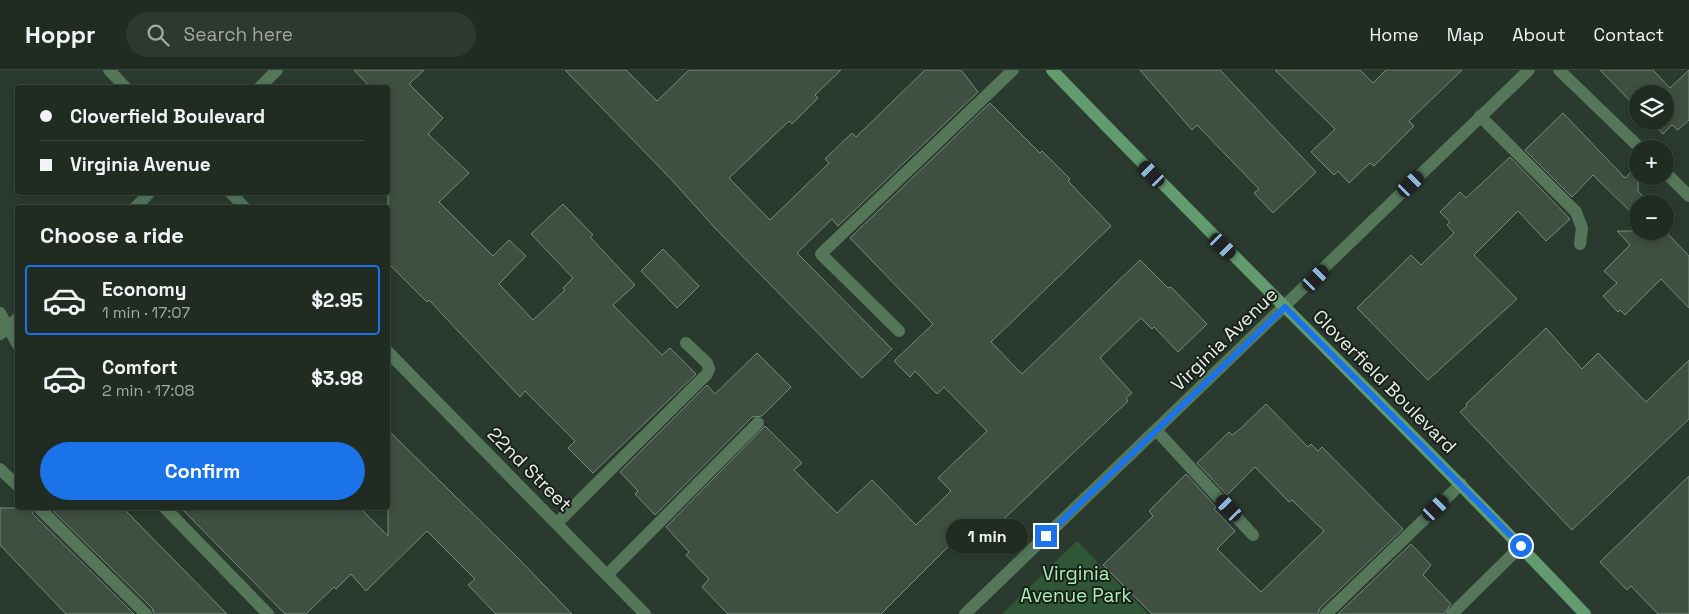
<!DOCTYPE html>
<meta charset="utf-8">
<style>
:root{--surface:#202c22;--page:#2d382f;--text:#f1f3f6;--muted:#a2a7a5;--line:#3d4840;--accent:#1a73e8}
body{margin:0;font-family:"Space Grotesk",sans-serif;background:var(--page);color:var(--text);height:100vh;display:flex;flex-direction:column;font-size:19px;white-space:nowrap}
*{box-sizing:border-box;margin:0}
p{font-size:16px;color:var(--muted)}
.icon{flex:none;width:28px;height:28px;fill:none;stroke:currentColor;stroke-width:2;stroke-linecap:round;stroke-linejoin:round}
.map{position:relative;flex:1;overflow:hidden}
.drawer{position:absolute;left:15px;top:135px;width:375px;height:305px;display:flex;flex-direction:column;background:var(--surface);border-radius:5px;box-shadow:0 2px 8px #0003,0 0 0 1px var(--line)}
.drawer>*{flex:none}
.hud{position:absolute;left:15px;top:15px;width:375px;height:110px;border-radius:5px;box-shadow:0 2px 8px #0003,0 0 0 1px var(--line);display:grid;align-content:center;height:110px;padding:0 25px;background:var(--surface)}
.fabs{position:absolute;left:1629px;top:15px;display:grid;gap:10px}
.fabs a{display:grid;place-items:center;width:45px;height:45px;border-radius:50%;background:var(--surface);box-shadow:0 2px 8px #0003,0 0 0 1px var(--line);font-size:25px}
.end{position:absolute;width:22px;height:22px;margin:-11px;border:6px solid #1a73e8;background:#fff;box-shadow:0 0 0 2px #fff}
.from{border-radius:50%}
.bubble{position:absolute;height:35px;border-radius:18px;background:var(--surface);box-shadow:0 2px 8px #0003,0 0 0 1px var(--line);font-size:16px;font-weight:700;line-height:35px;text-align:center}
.car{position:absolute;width:15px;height:30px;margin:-15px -8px;border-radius:6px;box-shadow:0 0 4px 1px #0007;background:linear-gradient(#222 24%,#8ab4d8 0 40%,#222 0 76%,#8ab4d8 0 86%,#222 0)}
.hud b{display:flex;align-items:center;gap:18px;height:48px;font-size:19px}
.hud b+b{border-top:1px solid var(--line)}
.hud i{width:12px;height:12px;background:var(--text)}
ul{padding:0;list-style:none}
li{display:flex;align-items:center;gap:15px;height:70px;margin:0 10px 8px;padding:0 15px;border:2px solid transparent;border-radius:5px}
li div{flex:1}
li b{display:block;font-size:19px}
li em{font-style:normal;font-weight:700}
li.current{border-color:var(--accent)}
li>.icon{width:45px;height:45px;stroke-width:1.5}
h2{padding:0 25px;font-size:22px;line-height:60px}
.action{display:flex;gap:10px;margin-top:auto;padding:10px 25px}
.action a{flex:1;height:58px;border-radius:30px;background:var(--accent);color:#fff;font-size:20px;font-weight:700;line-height:58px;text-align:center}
header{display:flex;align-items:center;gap:30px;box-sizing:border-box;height:70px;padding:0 25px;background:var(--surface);border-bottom:1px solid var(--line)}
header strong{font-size:24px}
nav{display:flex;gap:28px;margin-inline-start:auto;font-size:18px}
.search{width:350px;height:45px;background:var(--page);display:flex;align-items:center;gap:12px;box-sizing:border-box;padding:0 18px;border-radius:28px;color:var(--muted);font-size:19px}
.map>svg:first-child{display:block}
.green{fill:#2f5637}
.building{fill:#3f4f41;stroke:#788a7b}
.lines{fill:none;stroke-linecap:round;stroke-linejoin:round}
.service{stroke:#54775a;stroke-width:12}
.minor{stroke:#54775a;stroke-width:12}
.secondary{stroke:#629b6e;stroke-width:12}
.route{stroke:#1a73e8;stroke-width:6}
.labels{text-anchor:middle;stroke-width:4;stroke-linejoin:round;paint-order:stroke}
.street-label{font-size:19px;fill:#e7f0e8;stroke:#19201a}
.park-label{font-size:19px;fill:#aaefb7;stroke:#19201a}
</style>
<header>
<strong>Hoppr</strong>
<div class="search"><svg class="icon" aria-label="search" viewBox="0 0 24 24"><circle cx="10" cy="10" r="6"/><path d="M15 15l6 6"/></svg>Search here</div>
<nav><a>Home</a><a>Map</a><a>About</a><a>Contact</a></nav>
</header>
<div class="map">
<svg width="1689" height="544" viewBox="0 0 1689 544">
<rect width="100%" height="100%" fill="#2b3a2e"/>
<!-- green -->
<polygon class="green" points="1077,471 1148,544 1002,544"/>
<!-- building -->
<g class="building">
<polygon points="354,0 424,0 409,14 443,48 428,64 469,103 439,132 493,186 509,170 526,186 499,214 533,250 565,220 563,218 573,208 531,164 563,134 593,165 590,167 635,215 613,235 662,285 670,278 696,304 593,403 568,378 575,371 525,321 520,327 429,230 427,232 388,193 388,18 371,18"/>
<polygon points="565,0 626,0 657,31 689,0 841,0 815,25 818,28 792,54 789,51 729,108 770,150 829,93 825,89 852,63 856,67 925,0 961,0 978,22 838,156 832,149 797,183 892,279 862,308 714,157 670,108"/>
<polygon points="1140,0 1220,0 1316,102 1273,143 1254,123 1259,119 1197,55 1192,60"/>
<polygon points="1275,0 1360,0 1373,13 1386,0 1462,0 1409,51 1414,56 1374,96 1370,93 1349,113 1338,101 1334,105 1311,82 1335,59"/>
<polygon points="1600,0 1653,0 1670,18 1689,0 1689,50 1678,60 1672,55 1663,64 1651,51 1665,51 1665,24 1638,24 1638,39"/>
<polygon points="990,33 1040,83 1042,81 1070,109 1068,111 1111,156 991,272 1022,304 1140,190 1168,218 1171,217 1207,254 1178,282 1154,257 1152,259 1141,248 1100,288 1132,323 1126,328 1128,331 990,462 977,448 881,544 728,544 702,517 709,509 686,485 689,482 666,457 765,356 802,393 794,400 837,443 872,410 916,455 951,421 938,408 987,361 944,317 937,324 915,301 910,307 894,291 933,254 850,168"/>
<polygon points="1563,43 1625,108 1638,95 1638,121 1645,129 1638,134 1638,149 1593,105 1572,127 1525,80"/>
<polygon points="1510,87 1570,149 1546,171 1518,141 1474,185 1517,229 1428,310 1357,238 1411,185 1421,195 1452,165 1454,163 1447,155 1450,152 1440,142 1460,122 1466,128"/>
<polygon points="1617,161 1665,161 1689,186 1689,238 1661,209 1625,245 1620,240 1618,242 1603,226 1617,213 1604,201 1630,175"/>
<polygon points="663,179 699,216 677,238 641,201"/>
<polygon points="1546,258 1582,299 1598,283 1646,332 1689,290 1689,349 1572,460 1460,342 1467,336 1466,334"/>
<polygon points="757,283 791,317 762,346 752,347 655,445 635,424 638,421 620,402 707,315 715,324"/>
<polygon points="1266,334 1308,377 1311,374 1318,381 1322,377 1403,459 1320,538 1318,544 1152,544 1103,495 1153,446 1149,441 1186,404 1216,437 1214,439 1235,461 1217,479 1261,522 1324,461 1292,430 1289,432 1255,397 1227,425 1197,393 1229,362 1232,365 1239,360"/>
<polygon points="388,360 515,485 572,544 496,544 468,515 475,509 427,461 366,521 351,504 336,519 334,517 306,544 285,544 181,438 360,438 388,466"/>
<polygon points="1689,406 1689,544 1658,544 1631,516 1627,520 1600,492"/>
<polygon points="0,438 31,438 33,444 134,544 66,544 0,475"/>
<polygon points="50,438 123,438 227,544 154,544 152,538"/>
<polygon points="1411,474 1431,495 1423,505 1451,534 1444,544 1338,544"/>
</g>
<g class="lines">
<!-- service -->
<g class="service">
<polyline points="1559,0 1641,79"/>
<polyline points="1480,46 1576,142 1582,158 1580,174"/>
<polyline points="1665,102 1689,126"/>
<polyline points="0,243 18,275"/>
<polyline points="899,261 821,184 1013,0"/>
<polyline points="1156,360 1253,465"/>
<polyline points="0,399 18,416"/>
<polyline points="39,438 146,544"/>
<polyline points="165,438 268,544"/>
<polyline points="557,453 707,304 709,299 707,293 686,273"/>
<polyline points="607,505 758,353"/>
<polyline points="1326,544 1461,414"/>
<polyline points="1452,544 1521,476"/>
</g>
<!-- minor -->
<g class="minor">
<polyline points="109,0 126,18"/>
<polyline points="259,18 277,0"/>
<polyline points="230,122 245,138"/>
<polyline points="135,138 150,122"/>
<polyline points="0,264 18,248"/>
<polyline points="388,282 645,544"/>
<polyline points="965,544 1529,0"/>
</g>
<!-- secondary -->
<path class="secondary" d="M1052,0C1228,183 1411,360 1585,544"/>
</g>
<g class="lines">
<!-- route -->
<polyline class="route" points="1046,466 1285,237 1521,476"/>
</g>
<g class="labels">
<!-- street labels -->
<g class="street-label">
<text transform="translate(1224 269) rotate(-44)" y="7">Virginia Avenue</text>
<text transform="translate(1385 311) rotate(45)" y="7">Cloverfield Boulevard</text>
<text transform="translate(530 399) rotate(45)" y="7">22nd Street</text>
</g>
<!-- park labels -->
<g class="park-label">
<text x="1076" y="510">Virginia<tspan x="1076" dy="22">Avenue Park</tspan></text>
</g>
</g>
</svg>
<div class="fabs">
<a><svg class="icon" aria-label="layers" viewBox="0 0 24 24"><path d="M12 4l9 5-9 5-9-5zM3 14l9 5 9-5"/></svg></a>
<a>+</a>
<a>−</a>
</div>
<i class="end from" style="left:1521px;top:476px"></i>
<i class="end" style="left:1046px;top:466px"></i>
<div class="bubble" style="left:946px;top:449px;width:82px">1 min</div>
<i class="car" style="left:1152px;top:104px;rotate:316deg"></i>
<i class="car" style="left:1411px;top:114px;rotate:46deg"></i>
<i class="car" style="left:1223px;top:176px;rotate:134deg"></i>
<i class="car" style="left:1316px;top:208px;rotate:45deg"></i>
<i class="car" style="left:1229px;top:438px;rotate:317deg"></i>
<i class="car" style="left:1436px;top:438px;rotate:46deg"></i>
<div class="hud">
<b><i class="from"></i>Cloverfield Boulevard</b>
<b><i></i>Virginia Avenue</b>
</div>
<section class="drawer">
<h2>Choose a ride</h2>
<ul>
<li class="current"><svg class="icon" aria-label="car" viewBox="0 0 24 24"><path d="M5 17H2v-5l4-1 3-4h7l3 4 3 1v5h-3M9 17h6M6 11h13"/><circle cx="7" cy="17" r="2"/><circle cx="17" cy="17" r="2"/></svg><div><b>Economy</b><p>1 min · 17:07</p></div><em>$2.95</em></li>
<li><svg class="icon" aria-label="car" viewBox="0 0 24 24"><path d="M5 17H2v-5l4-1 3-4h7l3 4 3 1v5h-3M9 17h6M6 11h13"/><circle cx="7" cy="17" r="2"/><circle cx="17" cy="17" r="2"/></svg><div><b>Comfort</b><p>2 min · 17:08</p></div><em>$3.98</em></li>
</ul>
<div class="action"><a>Confirm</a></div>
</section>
</div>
